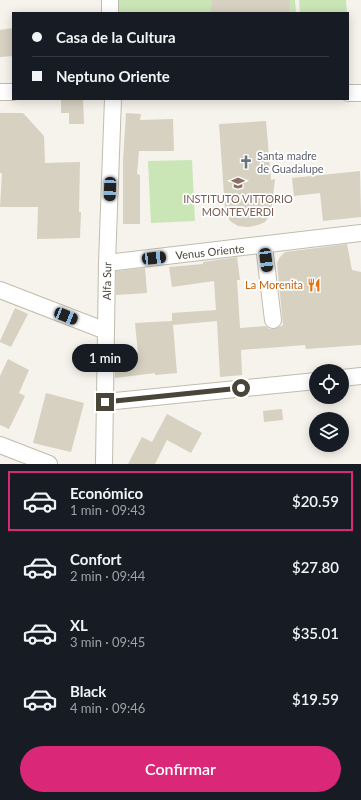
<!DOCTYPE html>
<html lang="es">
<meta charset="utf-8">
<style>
:root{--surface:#171b24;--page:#242831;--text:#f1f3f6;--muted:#9ea1a6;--line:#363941;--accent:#db2777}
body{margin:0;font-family:Lato,sans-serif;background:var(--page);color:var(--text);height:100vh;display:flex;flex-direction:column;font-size:15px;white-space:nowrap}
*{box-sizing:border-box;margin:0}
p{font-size:13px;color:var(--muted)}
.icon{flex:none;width:22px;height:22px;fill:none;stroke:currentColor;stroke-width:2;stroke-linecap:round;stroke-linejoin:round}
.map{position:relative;height:464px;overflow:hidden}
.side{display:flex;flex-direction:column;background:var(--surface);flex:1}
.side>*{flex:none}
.guide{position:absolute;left:12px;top:12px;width:337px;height:88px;border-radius:0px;box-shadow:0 2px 10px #0003;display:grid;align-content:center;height:88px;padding:0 20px;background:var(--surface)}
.controls{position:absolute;left:309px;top:364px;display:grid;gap:8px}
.controls a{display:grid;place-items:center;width:40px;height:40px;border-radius:50%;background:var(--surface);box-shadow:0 2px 10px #0003;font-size:20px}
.end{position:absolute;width:18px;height:18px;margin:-9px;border:5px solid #494539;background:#fff;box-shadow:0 0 0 2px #fff}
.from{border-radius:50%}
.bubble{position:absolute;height:28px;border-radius:14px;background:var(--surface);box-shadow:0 2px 10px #0003;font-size:13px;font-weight:600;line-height:28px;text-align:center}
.car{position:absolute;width:12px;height:24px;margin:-12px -6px;border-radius:5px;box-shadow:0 0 3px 1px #0007;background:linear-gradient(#222 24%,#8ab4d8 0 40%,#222 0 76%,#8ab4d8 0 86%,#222 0)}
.guide b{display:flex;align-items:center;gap:14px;height:38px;font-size:15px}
.guide b+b{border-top:1px solid var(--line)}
.guide i{width:10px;height:10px;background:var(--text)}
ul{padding:7px 0 0;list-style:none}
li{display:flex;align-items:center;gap:12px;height:60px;margin:0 8px 6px;padding:0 12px;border:2px solid transparent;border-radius:0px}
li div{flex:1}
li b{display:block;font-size:15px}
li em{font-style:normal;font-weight:600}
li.current{border-color:var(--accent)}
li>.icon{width:36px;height:36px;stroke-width:1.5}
.cta{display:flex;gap:8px;margin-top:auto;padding:8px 20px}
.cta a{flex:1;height:46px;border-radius:24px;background:var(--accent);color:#fff;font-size:16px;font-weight:600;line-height:46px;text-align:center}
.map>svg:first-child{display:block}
.green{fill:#cae6b7}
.building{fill:#d6d1c1}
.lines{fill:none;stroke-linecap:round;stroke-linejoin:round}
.minor-casing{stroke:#c0bcae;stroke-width:18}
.minor{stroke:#fff;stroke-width:16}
.route{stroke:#494539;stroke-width:5}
.labels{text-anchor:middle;stroke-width:3.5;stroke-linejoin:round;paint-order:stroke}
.worship-label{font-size:11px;fill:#5b616d;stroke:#fff;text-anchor:start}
.education-label{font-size:11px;fill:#785e54;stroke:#fff}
.street-label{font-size:11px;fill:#494539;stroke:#fff}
.food-label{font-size:11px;fill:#c56008;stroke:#fff;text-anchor:end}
</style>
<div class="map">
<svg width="361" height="464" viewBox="0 0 361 464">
<rect width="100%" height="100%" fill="#f5f3eb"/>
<!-- green -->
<g class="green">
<polygon points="118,0 295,0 296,13 119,13"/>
<polygon points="299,0 346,0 347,13 300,13"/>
<polygon points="192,160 195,221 151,223 148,161"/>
</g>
<!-- building -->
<g class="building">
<polygon points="212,0 290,0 289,13 211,13"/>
<polygon points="13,28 13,56 0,57 0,30"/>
<polygon points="61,99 83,99 84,124 69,124 69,113 61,113"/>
<polygon points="0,113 23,113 44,136 45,163 80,162 79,212 81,212 80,238 37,239 38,207 0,207 2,173 0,173"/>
<polygon points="126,113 141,114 140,120 173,119 174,151 139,151 137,174 140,175 140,224 123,224 123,161"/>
<polygon points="266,121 271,180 275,179 271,213 265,222 258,225 248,227 238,226 230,221 225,209 219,124"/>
<polygon points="360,171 361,217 323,221 320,193 294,196 292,178"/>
<polygon points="347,244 352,270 361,272 361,345 306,349 305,345 241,350 242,375 220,377 217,321 173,325 177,373 155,375 155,373 115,378 115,356 138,353 135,323 172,321 172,313 216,310 214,281 172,287 169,267 203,264 203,262 237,257 240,280 237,280 240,328 266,326 269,329 274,329 283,325 277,263 280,257 285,252"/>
<polygon points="145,268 147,293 116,295 116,271"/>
<polygon points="15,308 28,314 11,347 0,342 0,341"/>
<polygon points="8,359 29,370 19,393 25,396 9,429 0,425 0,376"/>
<polygon points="46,393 84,403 71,452 33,443"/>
<polygon points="282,409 283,420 264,422 263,411"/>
<polygon points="167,414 202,433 191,453 167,440 155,464 128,464 142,437 152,442"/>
</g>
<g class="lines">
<!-- minor casing -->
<g class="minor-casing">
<g id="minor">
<polyline points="110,0 110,13"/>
<polyline points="0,92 13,92"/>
<polyline points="348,93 361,93"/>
<polyline points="264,246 273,320"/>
<polyline points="107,263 361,233"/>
<polyline points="0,290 106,331"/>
<polyline points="342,378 361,376"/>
<polyline points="105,402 316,381"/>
<polyline points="0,445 49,464"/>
<polyline points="104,464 107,263 113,99"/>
</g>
</g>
<!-- minor -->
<use href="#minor" class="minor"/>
</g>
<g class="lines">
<!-- route -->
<polyline class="route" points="105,402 241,388"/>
</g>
<!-- icons -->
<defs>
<g id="church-bare" transform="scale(1.08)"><path d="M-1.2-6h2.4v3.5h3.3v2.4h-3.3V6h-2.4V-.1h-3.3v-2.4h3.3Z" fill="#6b7280" stroke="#fff" stroke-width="2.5" paint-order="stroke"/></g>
<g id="school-bare" transform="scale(1.08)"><path d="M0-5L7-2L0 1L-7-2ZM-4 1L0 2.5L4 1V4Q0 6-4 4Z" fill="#8d6e63" stroke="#fff" stroke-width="2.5" paint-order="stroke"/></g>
<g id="restaurant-bare" transform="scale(1.08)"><path d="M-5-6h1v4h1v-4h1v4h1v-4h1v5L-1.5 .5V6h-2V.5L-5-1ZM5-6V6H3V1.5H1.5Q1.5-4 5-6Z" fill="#e8710a" stroke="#fff" stroke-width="2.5" paint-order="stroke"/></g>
</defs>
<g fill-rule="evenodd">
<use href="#church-bare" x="246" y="162"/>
<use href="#school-bare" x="238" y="183"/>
<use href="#restaurant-bare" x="314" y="285"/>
</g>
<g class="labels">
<!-- worship labels -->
<g class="worship-label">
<text x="257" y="160">Santa madre<tspan x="257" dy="13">de Guadalupe</tspan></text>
</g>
<!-- education labels -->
<g class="education-label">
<text x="238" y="203">INSTITUTO VITTORIO<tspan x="238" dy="13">MONTEVERDI</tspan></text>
</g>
<!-- street labels -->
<g class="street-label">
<text transform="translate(210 252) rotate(-6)" y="4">Venus Oriente</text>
<text transform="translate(107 281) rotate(-89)" y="4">Alfa Sur</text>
</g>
<!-- food labels -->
<g class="food-label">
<text x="303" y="289">La Morenita</text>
</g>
</g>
</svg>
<div class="controls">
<a><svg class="icon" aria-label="locate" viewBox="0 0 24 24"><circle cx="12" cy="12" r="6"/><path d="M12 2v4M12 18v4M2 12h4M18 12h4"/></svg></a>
<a><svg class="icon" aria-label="layers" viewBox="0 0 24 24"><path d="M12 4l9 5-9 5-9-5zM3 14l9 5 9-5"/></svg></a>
</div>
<i class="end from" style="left:241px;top:388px"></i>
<i class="end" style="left:105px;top:402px"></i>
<div class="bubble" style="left:72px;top:344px;width:66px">1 min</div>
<i class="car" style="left:110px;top:189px;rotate:182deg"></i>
<i class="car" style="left:154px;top:258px;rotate:84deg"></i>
<i class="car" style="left:266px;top:260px;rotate:173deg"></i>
<i class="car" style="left:66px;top:316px;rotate:112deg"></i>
<div class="guide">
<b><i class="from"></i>Casa de la Cultura</b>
<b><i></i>Neptuno Oriente</b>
</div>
</div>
<section class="side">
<ul>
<li class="current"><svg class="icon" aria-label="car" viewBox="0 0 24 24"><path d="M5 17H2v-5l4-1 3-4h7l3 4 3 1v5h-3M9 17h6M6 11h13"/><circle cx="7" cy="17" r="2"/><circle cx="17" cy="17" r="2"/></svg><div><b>Económico</b><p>1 min · 09:43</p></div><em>$20.59</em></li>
<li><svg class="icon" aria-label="car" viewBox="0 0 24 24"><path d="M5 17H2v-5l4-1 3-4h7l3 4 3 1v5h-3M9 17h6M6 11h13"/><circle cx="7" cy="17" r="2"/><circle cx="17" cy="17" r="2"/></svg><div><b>Confort</b><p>2 min · 09:44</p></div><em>$27.80</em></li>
<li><svg class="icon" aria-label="car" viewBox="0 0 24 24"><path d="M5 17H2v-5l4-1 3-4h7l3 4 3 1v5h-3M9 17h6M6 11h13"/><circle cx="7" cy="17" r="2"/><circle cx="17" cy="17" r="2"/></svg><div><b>XL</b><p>3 min · 09:45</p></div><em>$35.01</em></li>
<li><svg class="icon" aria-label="car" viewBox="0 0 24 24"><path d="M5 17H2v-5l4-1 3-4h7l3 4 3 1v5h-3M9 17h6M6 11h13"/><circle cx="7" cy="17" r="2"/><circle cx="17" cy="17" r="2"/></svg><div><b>Black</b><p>4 min · 09:46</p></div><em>$19.59</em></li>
</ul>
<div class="cta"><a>Confirmar</a></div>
</section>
